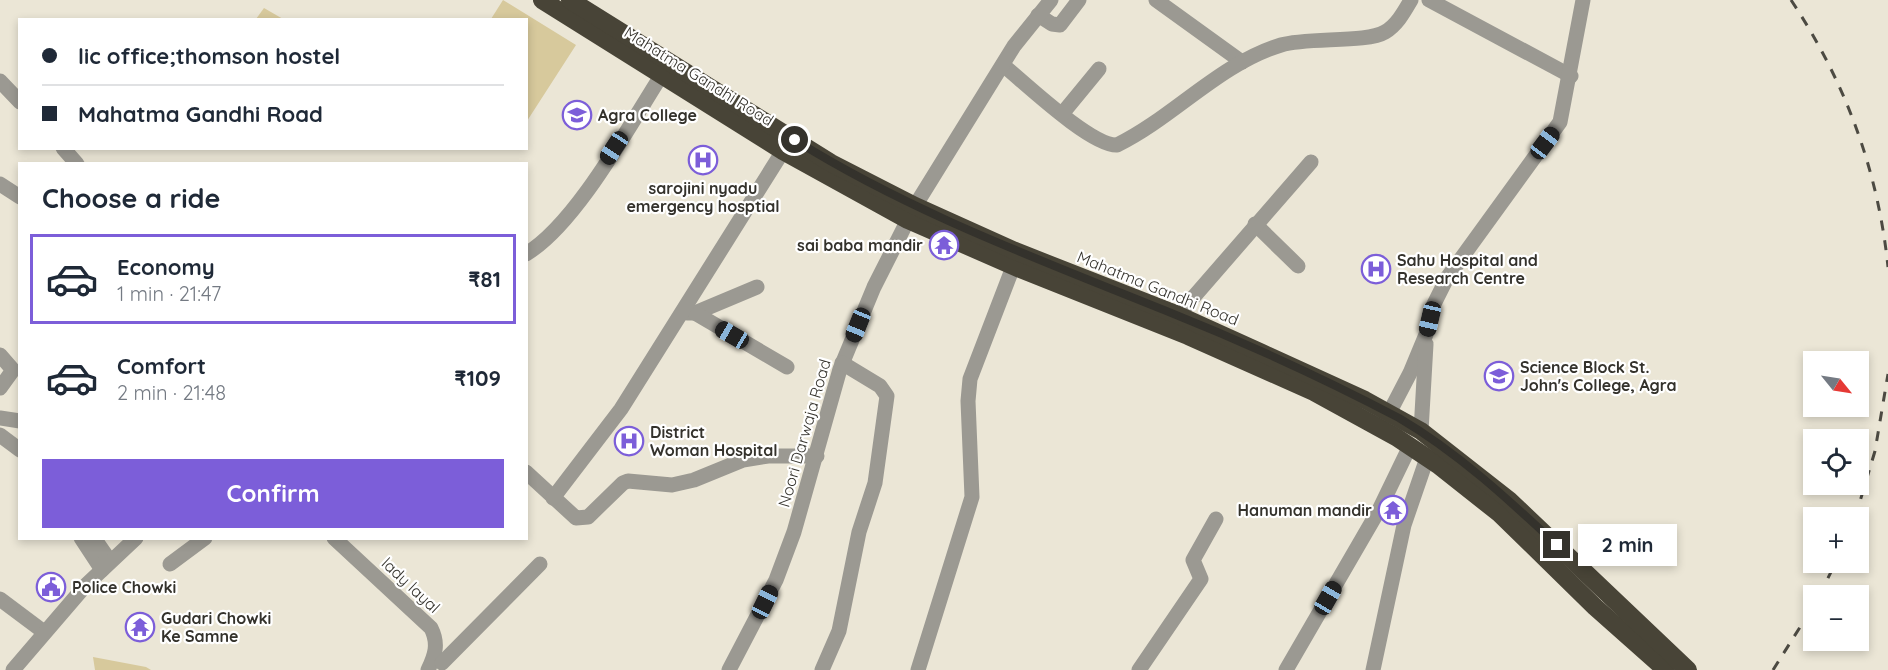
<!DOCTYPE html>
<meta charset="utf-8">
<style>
:root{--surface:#fff;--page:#f2f2f3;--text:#1f2937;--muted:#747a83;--line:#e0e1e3;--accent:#7c5ed9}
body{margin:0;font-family:Quicksand,sans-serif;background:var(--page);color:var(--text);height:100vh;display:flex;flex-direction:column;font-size:22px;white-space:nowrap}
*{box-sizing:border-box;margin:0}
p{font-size:20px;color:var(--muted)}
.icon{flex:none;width:33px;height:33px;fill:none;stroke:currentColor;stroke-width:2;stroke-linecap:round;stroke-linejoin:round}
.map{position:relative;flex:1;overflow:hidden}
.side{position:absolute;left:18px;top:162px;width:510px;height:378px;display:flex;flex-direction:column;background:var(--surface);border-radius:0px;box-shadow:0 3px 9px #0003}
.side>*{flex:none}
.hud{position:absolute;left:18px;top:18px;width:510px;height:132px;border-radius:0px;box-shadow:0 3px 9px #0003;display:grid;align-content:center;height:132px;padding:0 24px;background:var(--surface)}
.needle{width:39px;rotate:120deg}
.fabs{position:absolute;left:1803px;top:351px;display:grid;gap:12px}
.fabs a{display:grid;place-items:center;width:66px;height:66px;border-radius:0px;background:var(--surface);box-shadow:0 3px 9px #0003;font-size:30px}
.end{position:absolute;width:27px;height:27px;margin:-14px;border:8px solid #34322c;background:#fff;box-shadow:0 0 0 3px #fff}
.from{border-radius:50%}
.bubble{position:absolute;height:42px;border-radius:0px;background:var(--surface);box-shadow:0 3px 9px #0003;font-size:20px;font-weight:700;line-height:42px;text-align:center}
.car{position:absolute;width:18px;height:36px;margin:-18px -9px;border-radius:8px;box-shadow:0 0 4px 2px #0007;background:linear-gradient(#222 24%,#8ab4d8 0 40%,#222 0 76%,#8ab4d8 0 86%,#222 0)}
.hud b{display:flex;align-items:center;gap:21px;height:57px;font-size:22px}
.hud b+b{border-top:2px solid var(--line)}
.hud i{width:15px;height:15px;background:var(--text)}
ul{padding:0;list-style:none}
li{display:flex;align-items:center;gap:18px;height:90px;margin:0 12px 9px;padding:0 12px;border:3px solid transparent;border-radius:0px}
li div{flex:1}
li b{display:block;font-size:22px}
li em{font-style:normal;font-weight:700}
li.on{border-color:var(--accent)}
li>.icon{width:54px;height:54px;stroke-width:1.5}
h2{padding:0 24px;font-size:27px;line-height:72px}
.action{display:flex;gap:12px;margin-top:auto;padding:12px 24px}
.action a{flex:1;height:69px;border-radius:0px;background:var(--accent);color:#fff;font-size:24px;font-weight:700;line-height:69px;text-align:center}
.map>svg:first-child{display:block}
.green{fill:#d7c99c}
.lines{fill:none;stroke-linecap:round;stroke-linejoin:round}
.minor{stroke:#9b9992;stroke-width:15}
.highway{stroke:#484437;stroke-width:18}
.rail{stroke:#4c4a42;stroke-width:3;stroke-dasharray:10 10;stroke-linecap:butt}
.route{stroke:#34322c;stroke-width:8}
.labels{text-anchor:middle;stroke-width:4.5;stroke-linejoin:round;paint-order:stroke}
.street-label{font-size:16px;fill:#34322c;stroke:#fff}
.poi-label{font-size:16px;font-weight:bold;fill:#34322c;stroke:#fff;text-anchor:start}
</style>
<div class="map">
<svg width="1888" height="670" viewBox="0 0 1888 670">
<rect width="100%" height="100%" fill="#ebe6d6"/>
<!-- green -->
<g class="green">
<polygon points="503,0 576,45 527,121 526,20 491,19"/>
<polygon points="264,8 283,19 256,19"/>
<polygon points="93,657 146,667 151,670 95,670"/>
</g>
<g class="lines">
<!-- minor -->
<g class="minor">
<polyline points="1156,0 1242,62"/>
<polyline points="1429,0 1571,76"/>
<polyline points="1038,15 1052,24 1060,25 1079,0"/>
<path d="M1003,65C1025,83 1091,146 1117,145C1174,117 1219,64 1281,45C1307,37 1367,43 1385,32C1397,25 1404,12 1411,0"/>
<polyline points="0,81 20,102"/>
<polyline points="1062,114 1099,69"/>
<polyline points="63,148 77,164"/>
<polyline points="0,184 20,197"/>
<polyline points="1255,224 1298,266"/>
<path d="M526,254C576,224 629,126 661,76"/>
<polyline points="687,313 695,313 757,287"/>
<polyline points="695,313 787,367"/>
<polyline points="1178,315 1311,162"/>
<polyline points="0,355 13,370 0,388"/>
<polyline points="0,418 20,421"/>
<polyline points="1385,421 1410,373 1427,332 1433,306 1447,278 1560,122 1583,0"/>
<polyline points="1421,431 1426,344"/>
<polyline points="0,435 20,450"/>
<polyline points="526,472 576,518 588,517 623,483 628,481 672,485 694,480 743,460 768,456 817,456"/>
<polyline points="553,498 621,409 783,151"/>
<polyline points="81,538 102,570"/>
<polyline points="94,538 110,561"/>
<path d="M334,538L431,628C439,644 435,655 428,670"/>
<polyline points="170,564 205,538"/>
<polyline points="0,599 44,632"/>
<polyline points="442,663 540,564"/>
<polyline points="13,670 85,586 136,538"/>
<polyline points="729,670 776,580 794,532 840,369 874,287 915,206 1014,46 1051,0"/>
<polyline points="822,670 839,631 859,532 875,483 887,396 880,386 842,363"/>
<polyline points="918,670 972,497 968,401 970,379 1013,267"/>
<polyline points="1139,670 1201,579 1193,560 1216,519"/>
<polyline points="1286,670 1380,508 1410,446"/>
<polyline points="1373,670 1404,525 1427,458"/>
</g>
<!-- highway -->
<g class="highway">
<polyline points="542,0 783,151 908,220 1020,269 1188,336 1314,392 1396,437 1438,465 1500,514 1595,607 1666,670"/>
<polyline points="570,0 831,163 915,206 1015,251 1178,315 1262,353 1365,400 1421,431 1509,500 1688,670"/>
</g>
<!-- rail -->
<g class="rail">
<path d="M1791,0C1845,81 1878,170 1888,267"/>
<polyline points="1855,518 1875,451 1888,374"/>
<polyline points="1819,596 1836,562"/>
<polyline points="1773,670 1814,605"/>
</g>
</g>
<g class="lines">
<!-- route -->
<path class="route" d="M795,140C910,212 1038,259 1164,310C1244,342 1323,378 1399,418C1457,452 1508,499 1557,545"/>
</g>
<!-- icons -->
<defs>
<g id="university-ring" transform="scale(1.5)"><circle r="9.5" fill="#fff" stroke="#7c5ed9" stroke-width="1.5"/><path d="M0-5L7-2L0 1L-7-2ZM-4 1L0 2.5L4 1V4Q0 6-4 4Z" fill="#7c5ed9"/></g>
<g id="hospital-ring" transform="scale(1.5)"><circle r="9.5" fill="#fff" stroke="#7c5ed9" stroke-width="1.5"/><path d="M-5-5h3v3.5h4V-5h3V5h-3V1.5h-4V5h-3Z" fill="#7c5ed9"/></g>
<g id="temple-ring" transform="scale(1.5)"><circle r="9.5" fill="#fff" stroke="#7c5ed9" stroke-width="1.5"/><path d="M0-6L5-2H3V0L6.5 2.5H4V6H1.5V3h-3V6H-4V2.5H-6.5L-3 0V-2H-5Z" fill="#7c5ed9"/></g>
<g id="civic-ring" transform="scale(1.5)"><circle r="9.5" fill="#fff" stroke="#7c5ed9" stroke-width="1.5"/><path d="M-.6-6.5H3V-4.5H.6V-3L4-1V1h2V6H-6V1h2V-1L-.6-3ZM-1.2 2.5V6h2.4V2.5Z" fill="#7c5ed9"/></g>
</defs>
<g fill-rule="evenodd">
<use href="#university-ring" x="577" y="115"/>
<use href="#hospital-ring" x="703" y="160"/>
<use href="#temple-ring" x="944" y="245"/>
<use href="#hospital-ring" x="1376" y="269"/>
<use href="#university-ring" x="1499" y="376"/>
<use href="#hospital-ring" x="629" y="441"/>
<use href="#temple-ring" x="1393" y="510"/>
<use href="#civic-ring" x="51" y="587"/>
<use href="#temple-ring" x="140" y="627"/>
</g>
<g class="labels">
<!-- street labels -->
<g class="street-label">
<text transform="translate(699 76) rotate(32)" y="6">Mahatma Gandhi Road</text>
<text transform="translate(1158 288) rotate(22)" y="6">Mahatma Gandhi Road</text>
<text transform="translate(804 433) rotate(-74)" y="6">Noori Darwaja Road</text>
<text transform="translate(411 585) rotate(43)" y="6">lady layal</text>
</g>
<!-- poi labels -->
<g class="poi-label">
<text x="598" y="121">Agra College</text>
<text x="703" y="194" text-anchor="middle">sarojini nyadu<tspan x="703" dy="18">emergency hosptial</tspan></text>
<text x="923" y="251" text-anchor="end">sai baba mandir</text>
<text x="1397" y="266">Sahu Hospital and<tspan x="1397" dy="18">Research Centre</tspan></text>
<text x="1520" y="373">Science Block St.<tspan x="1520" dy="18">John's College, Agra</tspan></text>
<text x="650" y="438">District<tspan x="650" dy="18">Woman Hospital</tspan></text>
<text x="1372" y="516" text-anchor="end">Hanuman mandir</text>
<text x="72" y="593">Police Chowki</text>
<text x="161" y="624">Gudari Chowki<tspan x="161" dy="18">Ke Samne</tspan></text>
</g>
</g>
</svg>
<div class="fabs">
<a><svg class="needle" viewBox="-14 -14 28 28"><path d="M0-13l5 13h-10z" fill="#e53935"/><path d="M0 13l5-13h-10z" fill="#747a83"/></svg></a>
<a><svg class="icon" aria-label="locate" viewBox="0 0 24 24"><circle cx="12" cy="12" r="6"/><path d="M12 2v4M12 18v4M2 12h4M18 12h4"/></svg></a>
<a>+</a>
<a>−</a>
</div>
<i class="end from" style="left:795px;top:140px"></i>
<i class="end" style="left:1557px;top:545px"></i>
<div class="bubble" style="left:1578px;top:524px;width:99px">2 min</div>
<i class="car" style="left:1545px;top:143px;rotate:37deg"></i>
<i class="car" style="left:614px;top:148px;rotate:213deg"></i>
<i class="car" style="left:1430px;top:319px;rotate:193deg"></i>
<i class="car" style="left:858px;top:325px;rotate:202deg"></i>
<i class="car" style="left:732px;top:335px;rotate:300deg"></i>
<i class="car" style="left:1328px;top:598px;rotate:30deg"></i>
<i class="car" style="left:765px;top:602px;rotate:26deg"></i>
<div class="hud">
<b><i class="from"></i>lic office;thomson hostel</b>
<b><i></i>Mahatma Gandhi Road</b>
</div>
<section class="side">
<h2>Choose a ride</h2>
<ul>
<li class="on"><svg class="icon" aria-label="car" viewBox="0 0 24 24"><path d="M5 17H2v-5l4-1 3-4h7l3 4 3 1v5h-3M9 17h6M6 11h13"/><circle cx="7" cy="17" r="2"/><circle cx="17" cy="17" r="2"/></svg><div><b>Economy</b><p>1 min · 21:47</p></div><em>₹81</em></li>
<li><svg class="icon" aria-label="car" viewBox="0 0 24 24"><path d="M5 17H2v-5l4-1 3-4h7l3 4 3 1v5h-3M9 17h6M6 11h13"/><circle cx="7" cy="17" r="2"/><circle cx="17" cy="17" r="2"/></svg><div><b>Comfort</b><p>2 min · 21:48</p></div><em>₹109</em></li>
</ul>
<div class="action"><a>Confirm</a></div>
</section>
</div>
